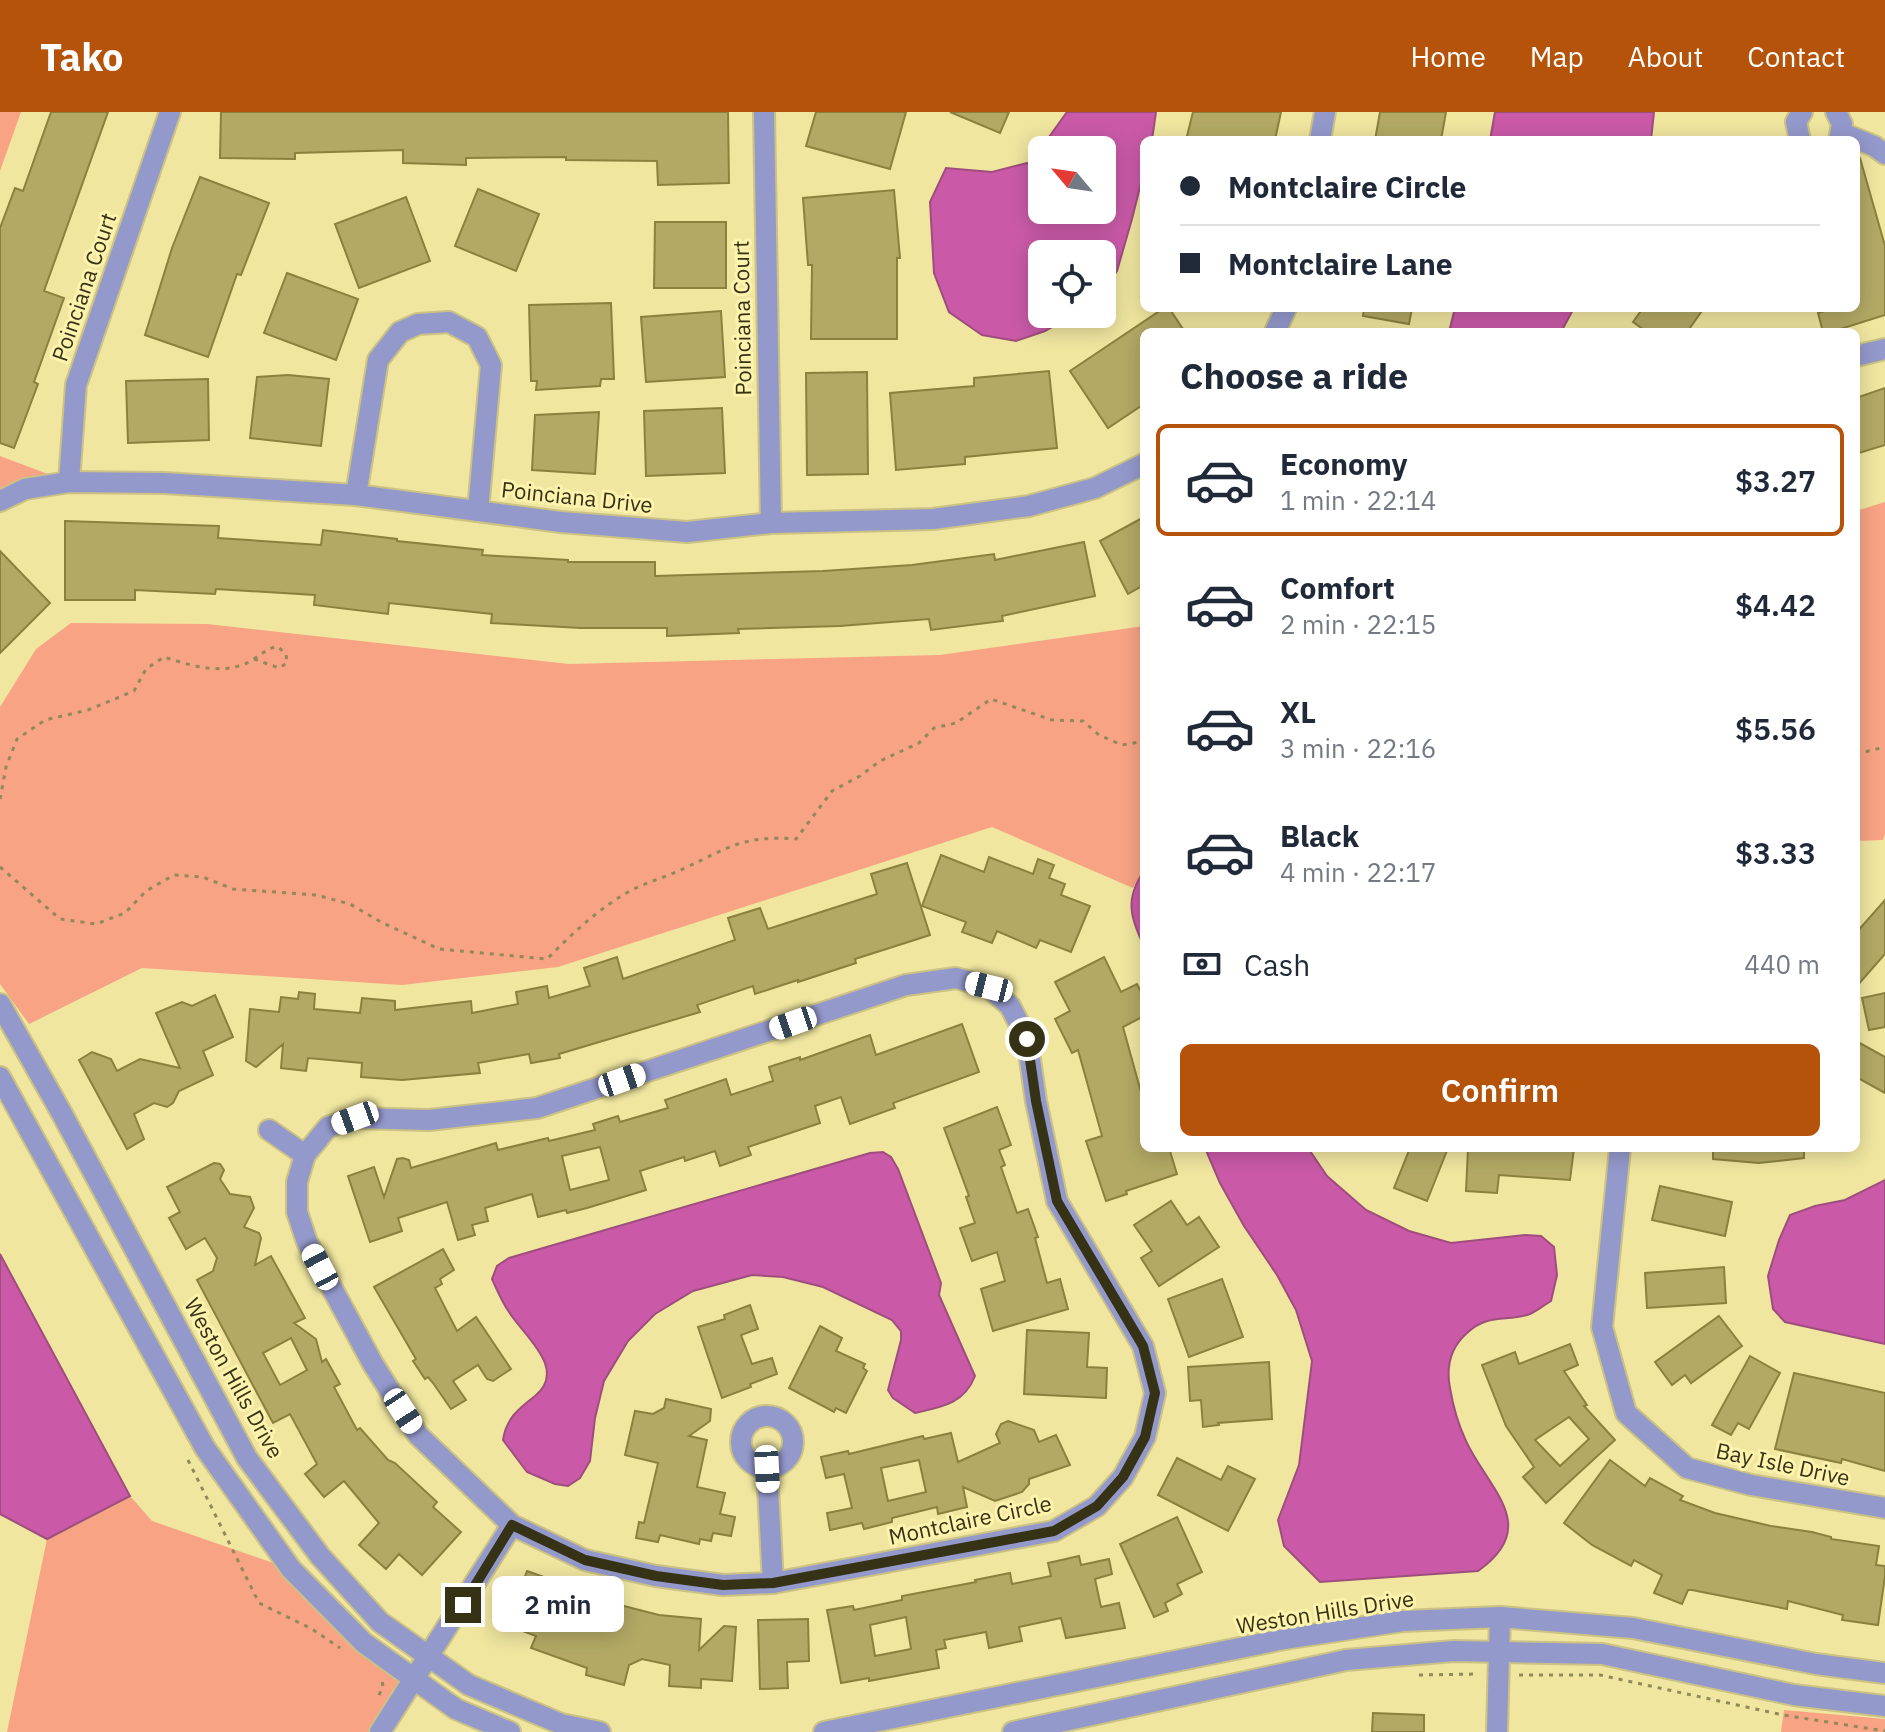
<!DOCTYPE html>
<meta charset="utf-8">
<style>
:root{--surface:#fff;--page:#f2f2f3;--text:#1f2937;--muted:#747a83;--line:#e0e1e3;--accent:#b45309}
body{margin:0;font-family:"IBM Plex Sans",sans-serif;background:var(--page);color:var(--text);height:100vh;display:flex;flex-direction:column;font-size:30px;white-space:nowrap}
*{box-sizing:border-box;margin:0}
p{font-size:26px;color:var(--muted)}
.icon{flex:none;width:44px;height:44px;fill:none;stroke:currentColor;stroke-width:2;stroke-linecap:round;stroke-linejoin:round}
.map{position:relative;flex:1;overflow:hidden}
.side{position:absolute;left:1140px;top:216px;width:720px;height:824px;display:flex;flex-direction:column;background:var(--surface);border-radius:12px;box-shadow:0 4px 20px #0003}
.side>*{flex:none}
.hud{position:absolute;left:1140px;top:24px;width:720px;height:176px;border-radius:12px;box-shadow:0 4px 20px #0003;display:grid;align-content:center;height:176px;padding:0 40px;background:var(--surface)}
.needle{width:52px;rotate:299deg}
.buttons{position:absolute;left:1028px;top:24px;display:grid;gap:16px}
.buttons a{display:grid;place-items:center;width:88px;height:88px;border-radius:12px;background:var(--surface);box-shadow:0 4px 20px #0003;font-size:40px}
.end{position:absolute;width:36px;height:36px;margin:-18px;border:10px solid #363216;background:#fff;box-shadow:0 0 0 4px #fff}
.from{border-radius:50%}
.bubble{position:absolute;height:56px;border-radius:12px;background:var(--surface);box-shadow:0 4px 20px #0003;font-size:26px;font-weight:600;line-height:56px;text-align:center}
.car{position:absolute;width:24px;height:48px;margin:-24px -12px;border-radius:10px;box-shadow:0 0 6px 2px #0007;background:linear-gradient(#fff 24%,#345 0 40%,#fff 0 76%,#345 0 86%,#fff 0)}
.hud b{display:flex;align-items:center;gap:28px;height:76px;font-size:30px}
.hud b+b{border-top:2px solid var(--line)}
.hud i{width:20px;height:20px;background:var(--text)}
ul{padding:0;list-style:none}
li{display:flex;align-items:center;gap:24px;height:112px;margin:0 16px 12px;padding:0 24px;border:4px solid transparent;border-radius:12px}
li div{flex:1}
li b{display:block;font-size:30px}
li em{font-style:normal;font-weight:600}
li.current{border-color:var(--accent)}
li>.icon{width:72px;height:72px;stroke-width:1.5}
h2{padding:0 40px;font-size:36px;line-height:96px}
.pay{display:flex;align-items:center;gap:20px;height:88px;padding:0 40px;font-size:30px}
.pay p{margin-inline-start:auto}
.cta{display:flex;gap:16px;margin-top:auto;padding:16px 40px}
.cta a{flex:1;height:92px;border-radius:12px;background:var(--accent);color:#fff;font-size:32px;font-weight:600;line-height:92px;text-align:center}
header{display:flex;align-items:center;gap:48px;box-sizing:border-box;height:112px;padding:0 40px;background:var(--accent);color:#fff}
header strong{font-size:38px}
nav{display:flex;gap:44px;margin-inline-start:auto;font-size:28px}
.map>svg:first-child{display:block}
.green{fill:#f8a384}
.water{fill:#ca5aa8;stroke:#9e4e7c;stroke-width:2;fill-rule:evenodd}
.building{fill:#b3a965;stroke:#8b813e;stroke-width:2;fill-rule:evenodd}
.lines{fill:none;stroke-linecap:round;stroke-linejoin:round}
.minor-casing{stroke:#cbc284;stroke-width:24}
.path{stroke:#908959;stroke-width:3;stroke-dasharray:4 6;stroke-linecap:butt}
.minor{stroke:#9499cc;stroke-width:20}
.route{stroke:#363216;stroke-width:10}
.labels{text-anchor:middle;stroke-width:6;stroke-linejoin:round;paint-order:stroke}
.street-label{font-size:22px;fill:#363216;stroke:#fef3ad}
</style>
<header>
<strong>Tako</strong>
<nav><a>Home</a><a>Map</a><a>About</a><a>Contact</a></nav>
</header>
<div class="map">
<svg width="1885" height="1620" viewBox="0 0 1885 1620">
<rect width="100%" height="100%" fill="#f0e6a0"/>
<!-- green -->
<g class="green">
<polygon points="0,0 21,0 0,59"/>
<polygon points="0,344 69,370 0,389"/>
<polygon points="1885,390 1885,722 1883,728 1856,729 1856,399"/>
<polygon points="71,511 207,512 569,552 940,543 1144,514 1144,759 1133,776 992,715 558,855 402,873 142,856 29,912 0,872 0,595 36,537"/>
<polygon points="130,1384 152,1409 291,1457 414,1567 380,1620 7,1620 47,1427"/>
<polygon points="1784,1598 1885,1607 1885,1620 1781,1620"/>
</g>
<!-- water -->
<g class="water">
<path d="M1067,0H1156L1152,28H1144V59L1132,107L1117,159L1102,179V142H1042V202H1075L1045,219L1016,229L982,223L949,200L934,161L930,90L946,56L992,60L1031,50ZM1042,38H1102V98H1042Z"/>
<polygon points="1495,0 1654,0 1651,28 1490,28"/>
<polygon points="1455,196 1574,196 1561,220 1449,220"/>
<path d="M1144,759V835C1131,805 1124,788 1144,759Z"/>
<path d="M1205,1036H1308L1327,1064L1366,1098L1409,1119L1451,1131L1525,1123L1541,1124L1554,1135L1557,1163L1551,1189C1544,1193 1537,1199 1530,1202C1506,1210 1488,1201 1467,1221C1450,1236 1446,1255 1450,1276C1453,1294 1458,1312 1466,1329C1488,1377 1542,1414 1478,1459L1320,1470L1284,1434L1278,1408L1299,1353L1312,1249L1296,1198L1277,1163L1244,1114L1220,1071Z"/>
<path d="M883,1040L891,1045L898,1057L941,1171L939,1183L975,1264C964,1292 942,1295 915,1301L893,1286L888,1278L901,1228V1219L892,1208L823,1175L783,1165L752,1163L693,1179L655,1202L628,1229L604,1269L595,1306L590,1349L580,1366L568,1374L555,1372L527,1360L503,1328C506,1307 518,1297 535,1284C568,1257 524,1224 509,1200C502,1190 497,1178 492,1167L497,1154L509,1146L870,1041Z"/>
<polygon points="1885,1068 1885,1232 1785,1210 1773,1197 1768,1164 1779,1128 1790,1103 1815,1094 1845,1088"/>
<polygon points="0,1142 130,1384 47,1427 0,1402"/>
</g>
<!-- building -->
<g class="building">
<polygon points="51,0 108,0 44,179 64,186 34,270 38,272 14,336 0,331 0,116 15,76 23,79"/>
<polygon points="221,0 728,0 729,71 658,73 657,49 566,48 566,45 466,46 466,53 403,51 403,38 295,41 295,47 220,46"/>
<polygon points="816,0 906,0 890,57 806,34"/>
<polygon points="950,0 1009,0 1000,21"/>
<polygon points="1193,0 1281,0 1275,28 1186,28"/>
<polygon points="1380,0 1446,0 1441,28 1375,28"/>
<polygon points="1860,46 1885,134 1885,203 1831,220 1823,220 1818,201 1835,196 1856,196 1856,47"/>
<polygon points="200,65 269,91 241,163 237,162 208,245 145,223 172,136"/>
<polygon points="478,77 539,102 516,159 455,134"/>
<polygon points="894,78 900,146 897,146 897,227 811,227 812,153 808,153 803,86"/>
<polygon points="406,85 430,149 359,176 335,112"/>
<polygon points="655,110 726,110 726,176 654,176"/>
<polygon points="287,161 358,187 336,248 264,221"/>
<polygon points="611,191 614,267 601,267 600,274 536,278 537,269 531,269 529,193"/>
<polygon points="1164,196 1169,196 1185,220 1144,220 1144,292 1108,316 1070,259"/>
<polygon points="1364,196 1412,196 1409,212 1363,204"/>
<polygon points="1643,196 1704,196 1687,220 1647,220 1633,210"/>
<polygon points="721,199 725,265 646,270 641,205"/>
<polygon points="1049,259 1057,336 965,345 965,352 896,358 890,281 974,274 974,266"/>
<polygon points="867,260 868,362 807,363 806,261"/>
<polygon points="288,263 329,267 321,334 250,326 257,265"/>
<polygon points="208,267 209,328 128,331 126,269"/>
<polygon points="1885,276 1885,333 1856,342 1856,286"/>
<polygon points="722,296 725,361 646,364 644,299"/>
<polygon points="599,300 595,362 532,358 535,303"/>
<polygon points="1144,405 1144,473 1128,482 1100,429"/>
<polygon points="65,409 219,414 218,426 321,433 323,418 397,427 397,429 483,438 482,443 568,448 568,450 655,450 655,464 823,459 912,453 994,442 995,448 1084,430 1095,484 1002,504 1003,509 931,518 929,507 840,514 738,517 739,521 667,524 667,516 581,516 491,511 492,502 389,491 388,502 314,493 315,483 216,477 215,482 135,478 135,488 65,488"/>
<polygon points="0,439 50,491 0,541"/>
<polygon points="941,743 984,760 989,745 1033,762 1038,747 1054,753 1049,766 1065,772 1061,783 1090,794 1071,840 1040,828 1036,836 997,819 992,831 962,820 966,810 922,794"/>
<polygon points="907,751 930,823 855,847 856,851 798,870 798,868 755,882 753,874 697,893 700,900 559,942 560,946 531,951 529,942 478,951 480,961 402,968 361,965 362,951 308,946 306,959 281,956 283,932 256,955 246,949 250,897 279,900 281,885 298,887 299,880 315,882 314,897 360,901 362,886 395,889 395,898 471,889 472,901 518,892 516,880 547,874 549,886 590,874 584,856 617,845 623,867 735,828 728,806 760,796 768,817 877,782 871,762"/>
<polygon points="1885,788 1885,842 1856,875 1856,821"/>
<polygon points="1104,845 1121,880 1137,872 1144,886 1144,904 1123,915 1144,991 1144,1036 1169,1036 1177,1062 1126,1079 1127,1082 1106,1089 1086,1029 1102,1024 1078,938 1072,941 1055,907 1070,899 1055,870"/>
<polygon points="1885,881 1885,915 1869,918 1862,886"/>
<polygon points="215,883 233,925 203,939 213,963 179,979 173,991 167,995 154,991 134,1002 144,1027 127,1037 79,948 92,940 111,947 117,959 140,947 180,956 156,901 182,890 192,894"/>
<path d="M962,912L979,960L893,991L895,996L850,1012L841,985L815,994L820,1011L748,1035L751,1043L720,1054L715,1039L685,1049L684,1045L640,1059L646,1078L587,1096L567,1101L566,1098L538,1105L532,1082L485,1096L488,1109L472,1113L475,1123L458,1128L447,1090L398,1106L402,1119L370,1130L348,1064L374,1055L384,1085L397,1047L403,1046L409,1048L411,1056L496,1031L498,1038L548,1026L549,1029L595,1018L593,1012L618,1004L620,1010L668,996L665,988L726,967L731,983L773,969L769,955L800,945V948L870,923L876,943ZM600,1035L609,1068L570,1078L562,1044Z"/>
<polygon points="1856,929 1885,945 1885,981 1856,965"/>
<polygon points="997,995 1011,1033 999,1038 1005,1053 1001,1055 1017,1101 1028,1097 1038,1125 1035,1126 1047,1171 1060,1167 1068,1197 993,1219 981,1177 1005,1169 997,1140 972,1149 960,1116 975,1111 966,1085 969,1084 944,1016"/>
<polygon points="1410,1036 1448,1036 1427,1089 1394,1076"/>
<polygon points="1468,1036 1574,1036 1570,1068 1499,1063 1497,1081 1466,1079"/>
<polygon points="1713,1036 1804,1036 1804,1046 1759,1051 1713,1047"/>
<path d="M214,1051L220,1052L224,1058L220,1067L230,1082L250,1085L254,1096L244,1115L259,1121L261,1126L255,1153L271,1144L305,1206L294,1211L316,1227L322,1250L326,1247L340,1272L334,1275L357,1318L360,1316L388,1348L395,1351L437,1390L433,1395L461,1420L422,1463L399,1442L386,1457L359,1433L379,1411L344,1369L324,1385L305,1362L317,1352L290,1302L273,1311L197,1168L213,1159L217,1146L205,1126L186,1137L169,1106L180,1100L167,1075ZM291,1226L307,1258L280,1273L263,1241Z"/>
<polygon points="1660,1074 1732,1090 1725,1124 1652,1108"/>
<polygon points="1171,1089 1187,1113 1199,1105 1219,1135 1159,1174 1141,1146 1152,1139 1134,1113"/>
<polygon points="443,1137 454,1158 440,1167 442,1172 435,1176 457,1219 476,1205 511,1257 493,1269 487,1267 478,1253 453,1269 466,1288 451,1297 433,1271 428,1265 425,1267 413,1249 416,1247 374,1175"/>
<polygon points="1724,1155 1726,1191 1647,1196 1645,1161"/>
<polygon points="1222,1167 1243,1225 1189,1245 1168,1187"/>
<polygon points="750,1193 758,1217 741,1223 752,1252 772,1246 777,1262 750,1272 751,1275 722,1286 698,1215 725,1207 724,1203"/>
<polygon points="1719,1204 1742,1234 1691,1271 1685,1263 1672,1273 1655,1250"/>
<polygon points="820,1214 842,1226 836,1239 865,1252 863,1256 867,1259 846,1301 836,1296 834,1300 789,1276"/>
<polygon points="1027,1218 1089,1221 1087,1255 1107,1256 1106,1286 1024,1282"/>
<path d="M1570,1232L1578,1253L1564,1259L1587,1293L1584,1294L1615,1328L1546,1391L1523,1365L1534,1355L1506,1314L1482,1253L1515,1240L1519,1252ZM1569,1305L1589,1327L1560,1354L1535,1328Z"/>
<polygon points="1750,1244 1780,1261 1749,1317 1738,1311 1731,1323 1712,1313"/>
<polygon points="1269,1250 1272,1307 1218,1311 1219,1313 1203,1315 1201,1288 1190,1289 1188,1255"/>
<polygon points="1794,1261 1885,1281 1885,1359 1842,1347 1841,1351 1775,1337"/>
<polygon points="666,1287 711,1297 710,1309 689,1324 707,1328 697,1375 725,1381 720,1402 735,1405 731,1424 713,1421 711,1429 700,1427 699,1432 660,1423 658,1430 636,1426 639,1410 644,1411 658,1351 625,1343 635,1299 653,1302 664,1296"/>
<path d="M1008,1309L1034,1318L1039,1330L1056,1323L1070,1353L1029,1367V1372L1022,1380L995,1389L963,1375L967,1395L938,1402L937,1395L892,1406V1410L864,1417L862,1411L830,1418L827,1401L852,1396L844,1362L826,1366L821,1345L848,1339L849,1342L923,1324L924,1327L951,1321L958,1350L1000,1331L996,1322L1001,1312ZM919,1348L926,1380L888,1389L881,1356Z"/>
<polygon points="1177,1346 1221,1368 1228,1354 1255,1367 1228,1419 1158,1383"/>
<polygon points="1610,1348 1645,1374 1650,1366 1683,1384 1680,1388 1715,1401 1771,1414 1812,1420 1831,1425 1831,1427 1879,1434 1876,1453 1885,1454 1885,1464 1878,1513 1842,1508 1843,1503 1788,1489 1787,1497 1692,1478 1688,1478 1682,1492 1654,1481 1662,1463 1634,1448 1631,1454 1592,1433 1564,1411"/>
<polygon points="1177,1405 1202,1460 1177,1472 1182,1482 1165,1491 1168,1499 1154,1505 1120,1432"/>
<path d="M1079,1444L1081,1453L1109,1447L1112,1462L1095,1467L1101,1495L1119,1491L1125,1516L1066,1526L1061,1506L1019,1515L1022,1529L989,1536L986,1520L944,1528L946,1536L936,1538L939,1556L869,1569V1566L841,1571L827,1498L853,1494L854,1498L902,1488V1484L976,1470L975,1468L1010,1461L1012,1472L1051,1464L1048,1451ZM906,1505L911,1537L875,1544L870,1513Z"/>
<polygon points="527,1459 589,1481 588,1484 620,1493 659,1503 701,1507 699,1538 724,1514 736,1515 732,1569 701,1567 701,1576 669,1574 670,1553 642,1547 629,1553 624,1573 586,1563 587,1556 531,1536 536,1524 507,1513"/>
<polygon points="808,1507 809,1549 787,1550 788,1576 760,1577 758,1508"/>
<polygon points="1373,1601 1424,1603 1424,1620 1372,1620"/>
</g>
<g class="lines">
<!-- minor casing -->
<g class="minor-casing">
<g id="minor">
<polyline points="764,0 771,411"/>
<polyline points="1836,0 1842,12 1839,28"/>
<polyline points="1842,21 1874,34 1885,42"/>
<polyline points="1320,28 1325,0"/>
<polyline points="1800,28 1796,10 1802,0"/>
<polyline points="1275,220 1286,196"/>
<polyline points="1856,244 1885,237"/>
<polyline points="69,370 76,273 170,0"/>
<polyline points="356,383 378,248 400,220 418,212 449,210 477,225 491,253 478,399"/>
<polyline points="0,389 25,377 69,370 164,371 356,383 561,410 687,420 771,411 933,407 1029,394 1095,376 1144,352"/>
<polygon points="956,866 989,875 1010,894 1027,927 1036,989 1057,1089 1143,1234 1155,1281 1145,1325 1123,1365 1097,1394 1054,1419 773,1471 723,1473 656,1464 585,1448 512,1413 418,1323 373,1252 307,1130 297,1100 297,1070 305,1043 328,1015 355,1006 429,1008 537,996 906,873"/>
<polyline points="0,892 61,1000 247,1346 320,1444 380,1510 469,1573 561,1612 600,1620"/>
<polyline points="0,965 205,1336 291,1457 364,1531 456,1597 510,1620"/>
<polyline points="269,1018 305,1043"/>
<polyline points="1620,1036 1602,1215 1626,1301 1687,1356 1751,1373 1885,1396"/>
<circle cx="767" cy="1330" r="26"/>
<polyline points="767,1357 773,1471"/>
<polyline points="380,1620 512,1413"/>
<polyline points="824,1620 1284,1527 1403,1509 1500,1505 1633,1516 1816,1552 1885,1561"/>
<polyline points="1013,1620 1346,1548 1454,1539 1602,1542 1794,1583 1885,1594"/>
<polyline points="1497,1620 1500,1505"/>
</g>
</g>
<!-- path -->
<g class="path">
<polyline points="1856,642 1885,635"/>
<path d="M0,687L6,655L17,627L45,608L88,598L134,579L146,557L164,545C192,554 227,565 254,547C263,541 266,538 277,534L286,542L287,551L279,556L254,547"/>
<path d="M0,755L60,807L96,812L125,801L146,779L174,763L203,765L233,777L316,783L350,792L381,810L439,837L547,847C573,821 597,798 628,780C646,770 667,765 685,756C729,735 745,723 796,727L832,679L860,664L880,649L919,631L934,616L956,611L991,587L1052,608L1083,609L1099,623L1122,633L1139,630L1144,626"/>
<polyline points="188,1348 259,1491 312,1517 340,1536"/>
<polyline points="1419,1563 1479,1562"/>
<polyline points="1519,1563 1600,1563 1783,1603 1885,1619"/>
<polyline points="379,1583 383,1575 382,1568"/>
</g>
<!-- minor -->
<use href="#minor" class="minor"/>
</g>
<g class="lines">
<!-- route -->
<polyline class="route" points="463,1493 512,1413 585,1448 656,1464 723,1473 773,1471 1054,1419 1097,1394 1123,1365 1145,1325 1155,1281 1143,1234 1057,1089 1036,989 1027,927"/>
</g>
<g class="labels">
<!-- street labels -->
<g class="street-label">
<text transform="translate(84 175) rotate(-71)" y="8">Poinciana Court</text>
<text transform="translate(742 206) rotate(-91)" y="8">Poinciana Court</text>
<text transform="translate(577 385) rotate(6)" y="8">Poinciana Drive</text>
<text transform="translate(234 1266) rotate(61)" y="8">Weston Hills Drive</text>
<text transform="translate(1783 1352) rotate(12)" y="8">Bay Isle Drive</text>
<text transform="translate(970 1408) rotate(-12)" y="8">Montclaire Circle</text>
<text transform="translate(1325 1500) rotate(-9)" y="8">Weston Hills Drive</text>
</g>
</g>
</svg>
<div class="buttons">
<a><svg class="needle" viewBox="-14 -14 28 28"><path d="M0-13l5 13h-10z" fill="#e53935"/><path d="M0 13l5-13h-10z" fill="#747a83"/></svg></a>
<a><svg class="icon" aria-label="locate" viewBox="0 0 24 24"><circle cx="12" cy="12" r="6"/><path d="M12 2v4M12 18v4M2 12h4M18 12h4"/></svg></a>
</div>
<i class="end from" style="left:1027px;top:927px"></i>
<i class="end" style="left:463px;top:1493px"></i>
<div class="bubble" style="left:492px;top:1464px;width:132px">2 min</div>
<i class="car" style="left:989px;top:875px;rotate:284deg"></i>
<i class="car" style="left:793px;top:911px;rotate:251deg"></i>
<i class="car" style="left:622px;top:968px;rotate:71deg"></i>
<i class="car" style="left:355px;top:1006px;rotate:250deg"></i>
<i class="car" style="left:320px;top:1155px;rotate:332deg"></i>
<i class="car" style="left:403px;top:1299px;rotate:147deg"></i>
<i class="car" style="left:767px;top:1357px;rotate:177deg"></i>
<div class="hud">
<b><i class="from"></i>Montclaire Circle</b>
<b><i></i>Montclaire Lane</b>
</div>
<section class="side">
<h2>Choose a ride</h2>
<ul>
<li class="current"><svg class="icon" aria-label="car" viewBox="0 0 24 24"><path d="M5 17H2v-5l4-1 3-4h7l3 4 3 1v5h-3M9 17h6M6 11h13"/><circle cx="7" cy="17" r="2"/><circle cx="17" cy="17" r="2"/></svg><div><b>Economy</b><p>1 min · 22:14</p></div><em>$3.27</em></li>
<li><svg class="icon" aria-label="car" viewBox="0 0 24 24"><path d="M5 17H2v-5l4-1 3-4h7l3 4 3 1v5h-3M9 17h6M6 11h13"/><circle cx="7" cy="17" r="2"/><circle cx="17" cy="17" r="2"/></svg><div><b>Comfort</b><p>2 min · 22:15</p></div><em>$4.42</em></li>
<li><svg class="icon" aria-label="car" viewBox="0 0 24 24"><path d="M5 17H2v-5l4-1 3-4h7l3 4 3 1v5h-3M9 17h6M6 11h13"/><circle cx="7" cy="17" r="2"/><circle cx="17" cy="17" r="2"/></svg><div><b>XL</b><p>3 min · 22:16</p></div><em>$5.56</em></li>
<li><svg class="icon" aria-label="car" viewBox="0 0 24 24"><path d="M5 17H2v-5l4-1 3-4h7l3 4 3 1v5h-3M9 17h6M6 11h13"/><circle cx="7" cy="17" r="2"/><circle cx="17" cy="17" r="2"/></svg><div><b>Black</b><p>4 min · 22:17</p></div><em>$3.33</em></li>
</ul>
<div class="pay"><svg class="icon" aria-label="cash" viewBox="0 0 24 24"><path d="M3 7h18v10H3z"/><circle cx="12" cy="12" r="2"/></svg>Cash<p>440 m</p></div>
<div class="cta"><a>Confirm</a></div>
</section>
</div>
